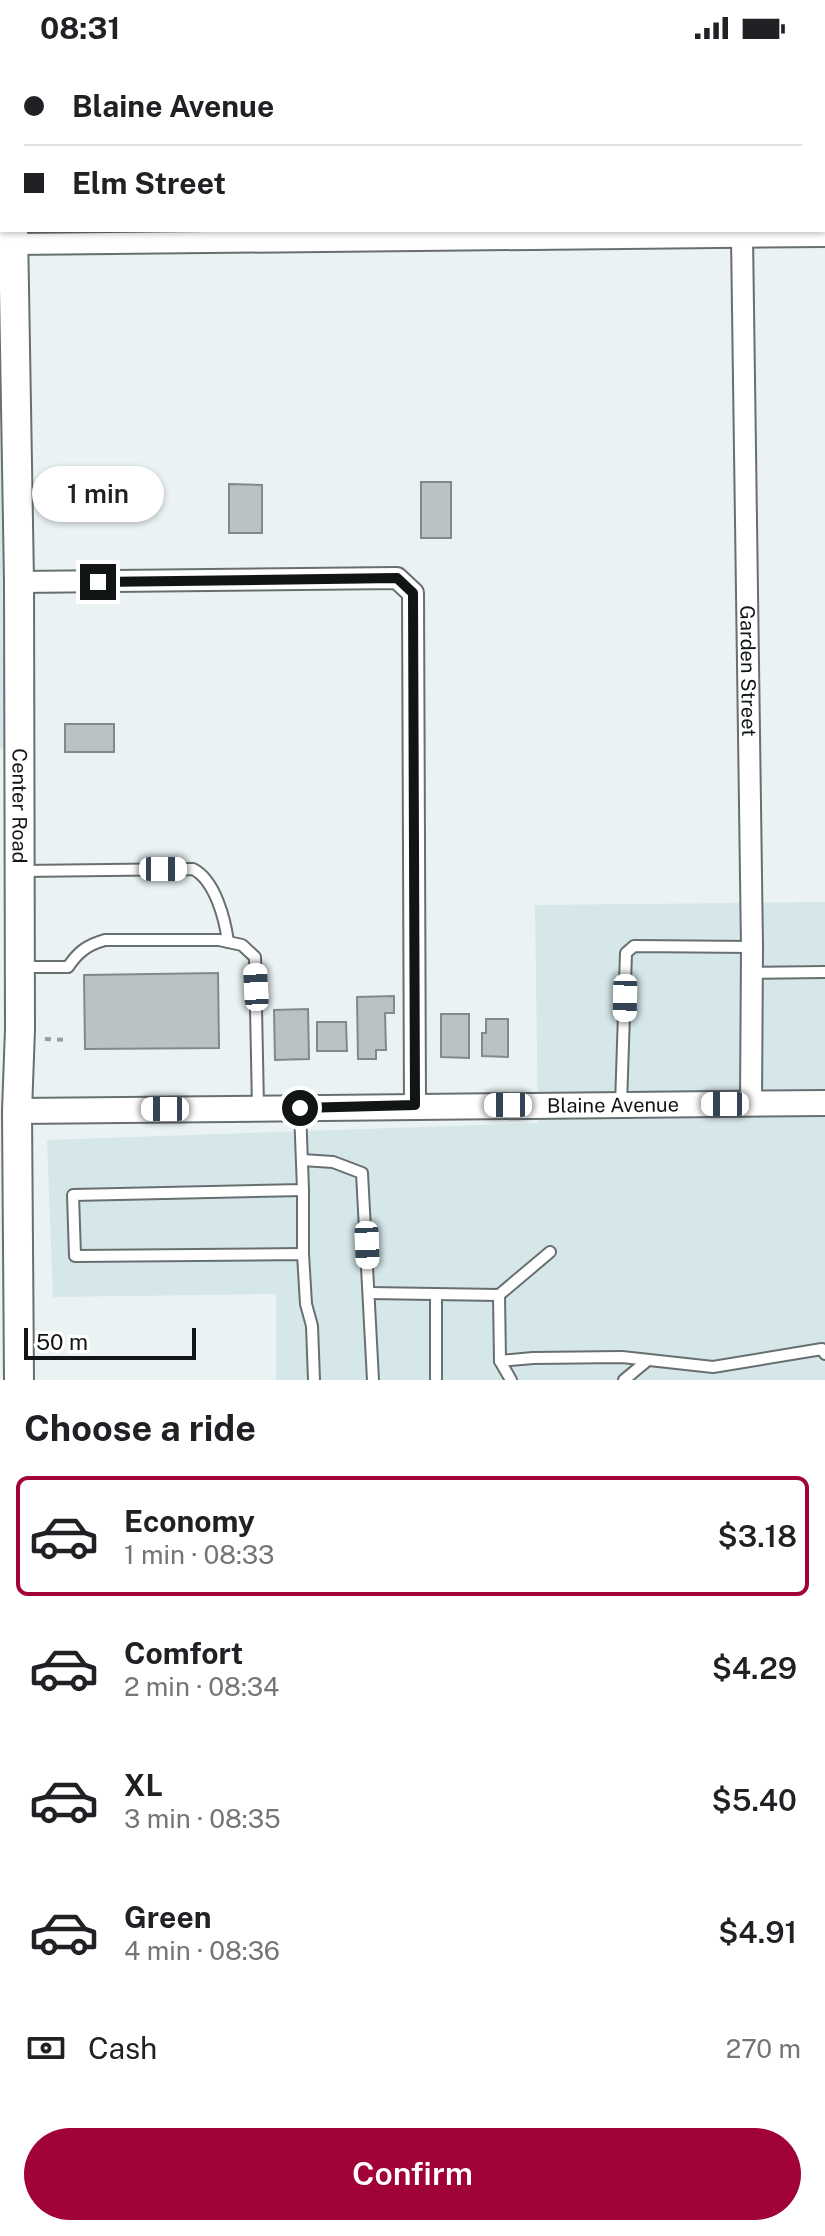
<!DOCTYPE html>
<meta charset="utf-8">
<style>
:root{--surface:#fff;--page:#f6f6f6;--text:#202124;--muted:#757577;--line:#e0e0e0;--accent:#a10239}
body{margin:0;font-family:"Public Sans",sans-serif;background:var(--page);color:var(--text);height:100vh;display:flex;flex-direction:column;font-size:30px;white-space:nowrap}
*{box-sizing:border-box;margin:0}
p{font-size:26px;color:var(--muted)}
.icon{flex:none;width:44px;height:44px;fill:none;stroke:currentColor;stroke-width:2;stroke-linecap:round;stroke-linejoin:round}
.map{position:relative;height:1324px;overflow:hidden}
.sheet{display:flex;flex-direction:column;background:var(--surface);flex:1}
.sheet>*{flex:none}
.guide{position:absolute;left:0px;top:0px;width:826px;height:176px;box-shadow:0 2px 6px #0004;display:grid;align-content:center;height:176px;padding:0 24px;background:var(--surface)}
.scale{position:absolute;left:24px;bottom:20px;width:172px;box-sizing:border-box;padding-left:8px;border:4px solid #121515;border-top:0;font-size:22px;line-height:28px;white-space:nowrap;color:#121515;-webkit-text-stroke:6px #fff;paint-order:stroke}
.end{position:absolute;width:36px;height:36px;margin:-18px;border:10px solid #121515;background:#fff;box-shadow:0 0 0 4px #fff}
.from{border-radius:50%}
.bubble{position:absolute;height:56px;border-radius:28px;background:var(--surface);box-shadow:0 2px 6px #0004;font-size:26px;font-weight:600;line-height:56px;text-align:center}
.car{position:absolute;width:24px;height:48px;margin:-24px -12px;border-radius:10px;box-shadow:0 0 6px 2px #0007;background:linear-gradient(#fff 24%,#345 0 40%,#fff 0 76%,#345 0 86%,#fff 0)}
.guide b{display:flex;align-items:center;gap:28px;height:76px;font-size:30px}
.guide b+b{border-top:2px solid var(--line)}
.guide i{width:20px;height:20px;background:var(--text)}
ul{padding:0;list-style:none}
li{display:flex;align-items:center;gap:24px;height:120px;margin:0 16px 12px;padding:0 8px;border:4px solid transparent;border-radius:12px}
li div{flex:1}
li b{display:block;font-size:30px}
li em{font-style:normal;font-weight:600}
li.active{border-color:var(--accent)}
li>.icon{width:72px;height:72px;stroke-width:1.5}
h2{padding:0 24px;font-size:36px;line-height:96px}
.pay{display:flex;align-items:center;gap:20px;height:88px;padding:0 24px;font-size:30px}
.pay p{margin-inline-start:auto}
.action{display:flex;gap:16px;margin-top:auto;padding:16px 24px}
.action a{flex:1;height:92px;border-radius:48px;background:var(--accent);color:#fff;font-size:32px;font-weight:600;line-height:92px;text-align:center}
.status{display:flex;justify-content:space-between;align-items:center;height:56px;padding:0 40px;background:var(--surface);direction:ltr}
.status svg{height:22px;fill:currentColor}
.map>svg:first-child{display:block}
.built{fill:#d5e7e9}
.building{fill:#bac2c3;stroke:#81898a;stroke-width:2}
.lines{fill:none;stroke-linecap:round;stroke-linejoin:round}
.service-casing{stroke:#686f70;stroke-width:14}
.minor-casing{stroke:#686f70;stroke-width:24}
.tertiary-casing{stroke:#686f70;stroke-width:28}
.secondary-casing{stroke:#686f70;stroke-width:32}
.path{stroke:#989e9e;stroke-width:4;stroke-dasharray:6 6;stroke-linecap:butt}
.service{stroke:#fff;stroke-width:10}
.minor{stroke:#fff;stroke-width:20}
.tertiary{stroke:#fff;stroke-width:24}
.secondary{stroke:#fff;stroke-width:28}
.route{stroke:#121515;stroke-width:10}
.labels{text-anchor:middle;stroke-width:8;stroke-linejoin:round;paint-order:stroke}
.street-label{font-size:20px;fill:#121515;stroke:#fff}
</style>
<div class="status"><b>08:31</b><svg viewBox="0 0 49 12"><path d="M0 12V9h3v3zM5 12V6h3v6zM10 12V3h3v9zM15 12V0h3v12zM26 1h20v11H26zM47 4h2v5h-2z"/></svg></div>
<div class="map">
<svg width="825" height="1324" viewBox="0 0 825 1324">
<rect width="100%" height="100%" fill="#eaf2f3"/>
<!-- built -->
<g class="built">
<polygon points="15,234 20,689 0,693 0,235"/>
<polygon points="825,846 825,1324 276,1324 276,1238 53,1241 47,1084 538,1067 535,849"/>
</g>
<!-- building -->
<g class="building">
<rect x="421" y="426" width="30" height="56"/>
<polygon points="229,428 262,429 262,477 229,477"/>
<rect x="65" y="668" width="49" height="28"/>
<polygon points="218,917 219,992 85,993 84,919"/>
<polygon points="394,940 394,957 385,957 386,994 376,994 376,1003 358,1003 357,941"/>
<polygon points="308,953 309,1003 275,1004 274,954"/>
<polygon points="441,958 469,958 469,1002 441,1001"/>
<polygon points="486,963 508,963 508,1001 482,1000 482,977 486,977"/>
<polygon points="317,966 346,966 347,995 317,995"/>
</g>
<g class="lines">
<!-- service casing -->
<g class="service-casing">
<g id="service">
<polyline points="0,34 2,35"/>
<polyline points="0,104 2,104"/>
<path d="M22,815L193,813C215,824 225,863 228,886"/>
<path d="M22,911H68C78,896 87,889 105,884H219L242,889L255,901L258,1051"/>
<polyline points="752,917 825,916"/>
<polyline points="621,1049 626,897 634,890 752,891"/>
<polyline points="300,1054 303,1134 73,1139 75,1200 303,1198 306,1248 312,1270 314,1324"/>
<polyline points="302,1104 333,1106 362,1117 373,1324"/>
<polyline points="303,1198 303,1134"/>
<polyline points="369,1237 499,1239 550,1196"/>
<polyline points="436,1238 436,1324"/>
<polyline points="499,1239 500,1305 511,1324"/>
<polyline points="500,1305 533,1302 622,1301 713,1311 822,1293 825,1298"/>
<polyline points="624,1324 648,1304"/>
</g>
</g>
<!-- minor casing -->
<g class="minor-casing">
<g id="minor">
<path id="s1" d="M742,181L752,891L751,1048"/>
<polyline points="14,188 825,180"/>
<polyline points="19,526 397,522 413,537 415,1049"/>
</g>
</g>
<!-- tertiary casing -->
<g class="tertiary-casing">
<g id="tertiary">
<path id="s2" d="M17,1055L825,1047"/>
</g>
</g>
<!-- secondary casing -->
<g class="secondary-casing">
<g id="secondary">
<polyline points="10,0 10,2"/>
<path id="s3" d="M13,174L19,526L20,973L17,1055L19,1324"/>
</g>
</g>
<!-- path -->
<polyline class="path" points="45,983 68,984"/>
<!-- service -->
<use href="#service" class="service"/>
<!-- minor -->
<use href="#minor" class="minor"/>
<!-- tertiary -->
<use href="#tertiary" class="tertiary"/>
<!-- secondary -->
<use href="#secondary" class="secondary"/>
</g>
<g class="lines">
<!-- route -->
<polyline class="route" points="98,526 397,522 413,537 415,1049 300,1052"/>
</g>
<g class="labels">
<!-- street labels -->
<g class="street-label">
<text dy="7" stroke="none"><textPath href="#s1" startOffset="434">Garden Street</textPath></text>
<text dy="7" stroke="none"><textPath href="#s3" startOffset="576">Center Road</textPath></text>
<text dy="7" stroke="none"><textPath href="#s2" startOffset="596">Blaine Avenue</textPath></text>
</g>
</g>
</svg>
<div class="scale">50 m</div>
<i class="end from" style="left:300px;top:1052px"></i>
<i class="end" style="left:98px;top:526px"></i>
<div class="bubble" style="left:32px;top:410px;width:132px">1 min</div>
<i class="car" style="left:163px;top:813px;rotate:90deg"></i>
<i class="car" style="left:256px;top:931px;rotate:357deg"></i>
<i class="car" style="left:625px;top:942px;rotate:181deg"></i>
<i class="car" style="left:725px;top:1048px;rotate:270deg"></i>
<i class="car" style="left:508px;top:1049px;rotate:270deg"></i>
<i class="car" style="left:165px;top:1053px;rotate:270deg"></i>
<i class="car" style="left:367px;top:1189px;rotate:178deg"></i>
<div class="guide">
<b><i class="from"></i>Blaine Avenue</b>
<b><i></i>Elm Street</b>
</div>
</div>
<section class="sheet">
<h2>Choose a ride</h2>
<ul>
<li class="active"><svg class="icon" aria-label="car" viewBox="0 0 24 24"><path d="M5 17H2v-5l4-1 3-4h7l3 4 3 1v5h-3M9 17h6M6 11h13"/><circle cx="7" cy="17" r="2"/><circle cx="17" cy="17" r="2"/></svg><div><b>Economy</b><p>1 min · 08:33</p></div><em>$3.18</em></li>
<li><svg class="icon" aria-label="car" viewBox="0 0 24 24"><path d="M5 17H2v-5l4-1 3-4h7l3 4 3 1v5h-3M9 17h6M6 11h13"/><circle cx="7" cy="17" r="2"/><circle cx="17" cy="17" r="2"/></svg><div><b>Comfort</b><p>2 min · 08:34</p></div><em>$4.29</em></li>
<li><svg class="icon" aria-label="car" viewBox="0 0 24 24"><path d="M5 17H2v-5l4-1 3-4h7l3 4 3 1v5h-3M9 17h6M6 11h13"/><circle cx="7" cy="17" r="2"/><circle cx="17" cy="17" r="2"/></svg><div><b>XL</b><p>3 min · 08:35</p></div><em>$5.40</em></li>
<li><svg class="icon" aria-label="car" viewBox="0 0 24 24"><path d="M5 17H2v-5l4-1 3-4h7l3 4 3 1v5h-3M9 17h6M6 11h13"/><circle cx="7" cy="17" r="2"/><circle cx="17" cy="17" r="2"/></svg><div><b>Green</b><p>4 min · 08:36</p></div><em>$4.91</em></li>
</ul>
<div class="pay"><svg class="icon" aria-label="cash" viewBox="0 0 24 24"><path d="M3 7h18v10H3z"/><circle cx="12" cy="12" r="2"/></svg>Cash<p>270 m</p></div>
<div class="action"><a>Confirm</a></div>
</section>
